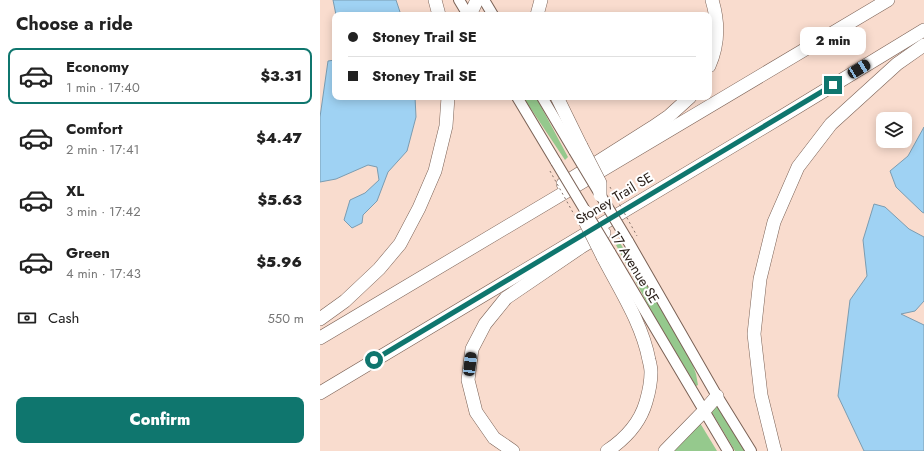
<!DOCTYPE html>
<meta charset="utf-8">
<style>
:root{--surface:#fff;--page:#f6f6f6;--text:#222;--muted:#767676;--line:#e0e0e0;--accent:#0f766e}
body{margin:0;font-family:Jost,sans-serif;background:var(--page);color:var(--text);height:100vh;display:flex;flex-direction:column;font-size:15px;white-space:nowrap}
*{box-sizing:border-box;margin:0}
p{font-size:13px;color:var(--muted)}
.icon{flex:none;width:22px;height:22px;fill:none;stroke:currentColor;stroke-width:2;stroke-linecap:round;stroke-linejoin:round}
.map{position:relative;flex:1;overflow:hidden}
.details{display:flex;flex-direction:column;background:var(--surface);width:320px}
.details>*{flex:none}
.hud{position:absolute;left:12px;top:12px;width:380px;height:88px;border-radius:8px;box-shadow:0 2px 10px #0003;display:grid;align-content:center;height:88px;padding:0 16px;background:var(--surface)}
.tools{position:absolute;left:556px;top:112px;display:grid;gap:8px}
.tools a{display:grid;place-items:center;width:36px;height:36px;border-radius:8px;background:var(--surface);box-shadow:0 2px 10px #0003;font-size:20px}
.end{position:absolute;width:18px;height:18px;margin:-9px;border:5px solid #0f766e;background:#fff;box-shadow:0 0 0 2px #fff}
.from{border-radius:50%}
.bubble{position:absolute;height:28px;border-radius:8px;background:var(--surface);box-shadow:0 2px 10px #0003;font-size:13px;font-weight:800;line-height:28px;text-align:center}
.car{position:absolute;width:12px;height:24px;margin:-12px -6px;border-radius:5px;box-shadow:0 0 3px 1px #0007;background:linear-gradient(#222 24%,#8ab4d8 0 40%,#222 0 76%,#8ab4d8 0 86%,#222 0)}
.hud b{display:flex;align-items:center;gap:14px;height:38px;font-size:15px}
.hud b+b{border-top:1px solid var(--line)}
.hud i{width:10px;height:10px;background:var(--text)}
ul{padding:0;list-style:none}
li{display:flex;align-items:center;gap:12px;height:56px;margin:0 8px 6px;padding:0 8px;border:2px solid transparent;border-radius:8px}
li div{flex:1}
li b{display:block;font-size:15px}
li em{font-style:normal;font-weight:800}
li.current{border-color:var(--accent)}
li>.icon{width:36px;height:36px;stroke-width:1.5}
h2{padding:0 16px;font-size:18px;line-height:48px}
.pay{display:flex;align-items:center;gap:10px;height:44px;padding:0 16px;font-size:15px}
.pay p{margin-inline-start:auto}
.primary-button{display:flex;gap:8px;margin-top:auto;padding:8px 16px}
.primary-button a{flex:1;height:46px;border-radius:8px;background:var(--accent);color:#fff;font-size:16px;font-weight:800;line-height:46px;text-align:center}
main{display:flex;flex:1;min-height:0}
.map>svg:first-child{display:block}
.green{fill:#95c98d}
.water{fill:#9fd2f3;stroke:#7b9cb1}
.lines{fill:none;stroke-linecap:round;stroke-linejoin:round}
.secondary-casing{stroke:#7b6256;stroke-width:12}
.highway-casing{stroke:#7b6256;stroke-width:14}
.secondary{stroke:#fff;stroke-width:10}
.highway{stroke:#fff;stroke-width:13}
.secondary-bridge-casing{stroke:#7b6256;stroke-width:12;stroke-linecap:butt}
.highway-bridge-casing{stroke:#7b6256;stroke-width:14;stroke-linecap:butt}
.path-bridge{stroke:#86736a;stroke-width:1;stroke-dasharray:2 3;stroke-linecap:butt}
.secondary-bridge{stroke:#fff;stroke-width:10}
.highway-bridge{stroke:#fff;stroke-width:13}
.route{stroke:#0f766e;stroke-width:5}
.labels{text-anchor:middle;stroke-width:4;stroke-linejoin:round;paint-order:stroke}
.street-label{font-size:14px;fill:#271d17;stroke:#fff}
</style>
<main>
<section class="details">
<h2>Choose a ride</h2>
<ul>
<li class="current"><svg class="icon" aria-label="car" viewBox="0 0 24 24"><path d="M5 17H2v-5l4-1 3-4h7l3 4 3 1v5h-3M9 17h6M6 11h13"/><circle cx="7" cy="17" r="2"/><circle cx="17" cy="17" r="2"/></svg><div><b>Economy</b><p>1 min · 17:40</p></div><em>$3.31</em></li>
<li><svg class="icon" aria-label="car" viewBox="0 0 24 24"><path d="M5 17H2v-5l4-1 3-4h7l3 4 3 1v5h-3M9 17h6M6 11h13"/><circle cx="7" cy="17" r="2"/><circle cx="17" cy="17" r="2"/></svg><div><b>Comfort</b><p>2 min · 17:41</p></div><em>$4.47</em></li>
<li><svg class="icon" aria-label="car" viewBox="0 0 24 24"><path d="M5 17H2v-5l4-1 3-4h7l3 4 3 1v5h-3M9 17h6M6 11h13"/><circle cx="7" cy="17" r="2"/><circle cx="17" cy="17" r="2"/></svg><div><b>XL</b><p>3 min · 17:42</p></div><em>$5.63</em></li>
<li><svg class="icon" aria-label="car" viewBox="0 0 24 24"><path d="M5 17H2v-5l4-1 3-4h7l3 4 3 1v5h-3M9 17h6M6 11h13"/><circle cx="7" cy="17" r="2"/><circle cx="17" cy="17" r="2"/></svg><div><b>Green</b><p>4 min · 17:43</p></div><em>$5.96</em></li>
</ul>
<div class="pay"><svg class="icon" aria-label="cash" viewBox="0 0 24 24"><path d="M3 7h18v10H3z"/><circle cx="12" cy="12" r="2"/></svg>Cash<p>550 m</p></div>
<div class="primary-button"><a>Confirm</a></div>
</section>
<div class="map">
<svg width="604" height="451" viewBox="0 0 604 451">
<rect width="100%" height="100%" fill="#f9dcce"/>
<!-- green -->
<g class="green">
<polygon points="203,97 216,97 248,157 245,160"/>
<polygon points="300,243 334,295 371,360 376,374 378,385 376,386 333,314 296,245"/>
<polygon points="398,405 428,451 415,451 391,411"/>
<polygon points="380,423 397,451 352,451"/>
</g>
<!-- water -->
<g class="water">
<polygon points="13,0 76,0 81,15 16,15"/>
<polygon points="15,60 15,97 95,97 96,117 87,151 68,172 57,201 43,215 42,223 32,228 24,220 30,200 45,193 59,180 57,167 48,165 16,179 0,182 0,117 8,61"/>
<polygon points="604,127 604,213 602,212 576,187 570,171 588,156"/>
<polygon points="554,204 565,207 589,229 604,237 604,301 595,311 581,314 604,325 604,451 544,451 518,396 530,300 547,276 543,240"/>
</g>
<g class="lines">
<!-- secondary casing -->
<g class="secondary-casing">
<g id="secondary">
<polyline points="139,0 148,15"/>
<polyline points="164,0 173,15"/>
<polyline points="197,97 236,162"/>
<polyline points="222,97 254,151"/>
<polyline points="308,241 397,396 431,451"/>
<polyline points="290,252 408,451"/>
</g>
</g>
<!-- highway casing -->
<g class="highway-casing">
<g id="highway">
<polyline points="115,0 119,15"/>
<polyline points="150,15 157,0"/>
<polyline points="217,15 221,0"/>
<path d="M389,66C399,44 399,23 392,0"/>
<polyline points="237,97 261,146"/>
<polyline points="243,184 333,127 349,116 370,97"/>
<path d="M283,257C300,290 322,323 329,360C330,364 331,368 331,372C331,382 329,392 326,402C320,423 305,439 287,451"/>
<polyline points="0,319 25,301 59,269 80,244 99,208 115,171 126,126 128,97"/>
<polyline points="0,338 568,0"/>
<polyline points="0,393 461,117 604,30"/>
<polyline points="193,451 174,438 156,412 148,380 152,349 165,324 186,298 261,247 284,233"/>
<polyline points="345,451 384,411 397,396"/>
<polyline points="455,451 454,448 441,395 434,334 440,279 454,222 478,167 511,124 577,64 604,45"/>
</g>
</g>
<!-- secondary -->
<use href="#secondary" class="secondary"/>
<!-- highway -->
<use href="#highway" class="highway"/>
<!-- secondary-bridge casing -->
<g class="secondary-bridge-casing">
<g id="secondary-bridge">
<polyline points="254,151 308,241"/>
<polyline points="236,162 290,252"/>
</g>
</g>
<!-- highway-bridge casing -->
<g class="highway-bridge-casing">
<g id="highway-bridge">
<polyline points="261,146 280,183 280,195"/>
<polyline points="266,212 266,223 283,257"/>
</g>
</g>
<!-- path-bridge -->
<g class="path-bridge">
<polyline points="230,171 256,218"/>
<polyline points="290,187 317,236"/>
</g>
<!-- secondary-bridge -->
<use href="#secondary-bridge" class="secondary-bridge"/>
<!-- highway-bridge -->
<use href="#highway-bridge" class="highway-bridge"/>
</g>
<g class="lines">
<!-- route -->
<polyline class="route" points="54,360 513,85"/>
</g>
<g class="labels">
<!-- street labels -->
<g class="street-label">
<text transform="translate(294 198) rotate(-31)" y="5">Stoney Trail SE</text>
<text transform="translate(315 267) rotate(59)" y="5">17 Avenue SE</text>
</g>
</g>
</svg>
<div class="tools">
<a><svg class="icon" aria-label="layers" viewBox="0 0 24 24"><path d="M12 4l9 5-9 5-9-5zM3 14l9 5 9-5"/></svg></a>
</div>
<i class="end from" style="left:54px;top:360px"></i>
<i class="end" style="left:513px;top:85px"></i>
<div class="bubble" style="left:480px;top:27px;width:66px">2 min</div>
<i class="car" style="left:539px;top:69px;rotate:59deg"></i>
<i class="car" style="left:150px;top:364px;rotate:7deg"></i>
<div class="hud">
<b><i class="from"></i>Stoney Trail SE</b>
<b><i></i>Stoney Trail SE</b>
</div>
</div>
</main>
